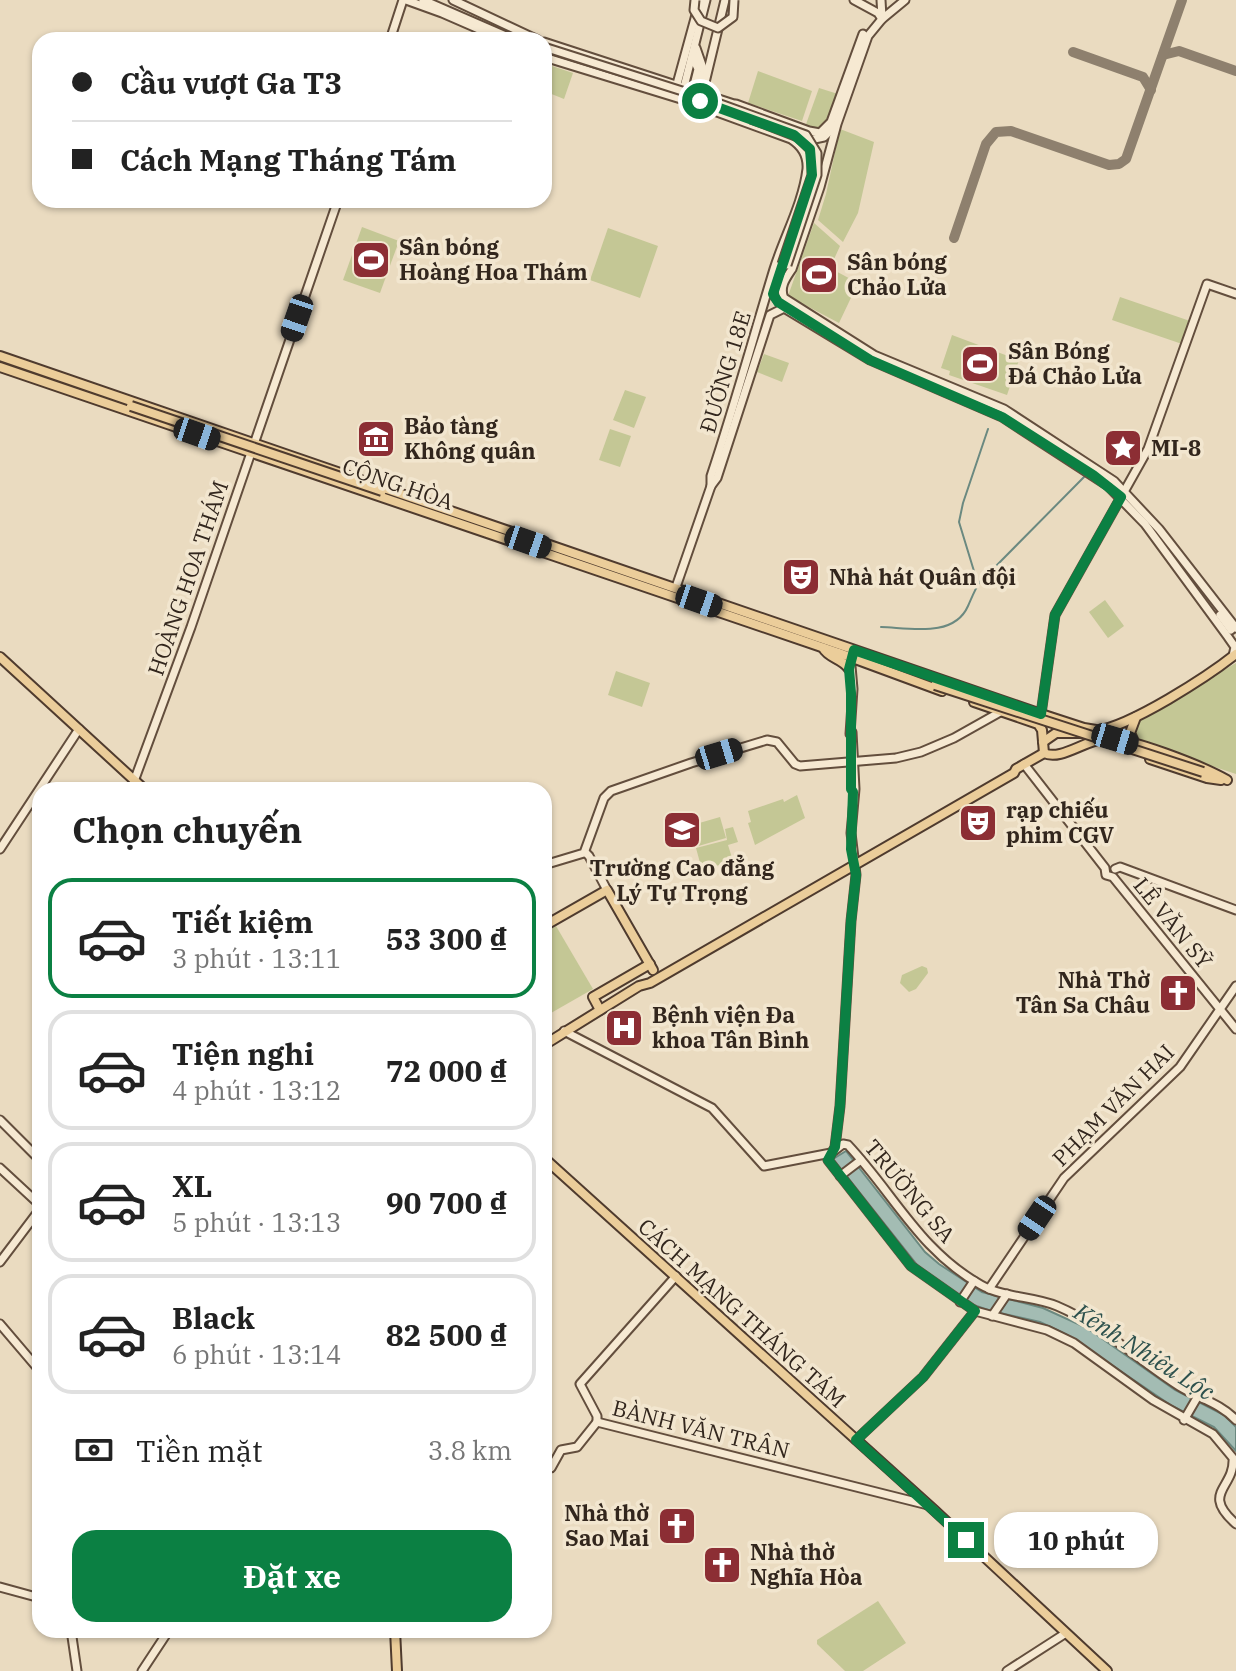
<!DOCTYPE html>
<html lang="vi">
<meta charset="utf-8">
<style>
:root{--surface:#fff;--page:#f6f6f6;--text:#222;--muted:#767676;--line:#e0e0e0;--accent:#0b8043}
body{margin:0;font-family:"IBM Plex Serif",serif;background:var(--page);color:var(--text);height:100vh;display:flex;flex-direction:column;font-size:30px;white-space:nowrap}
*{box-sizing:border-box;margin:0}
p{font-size:26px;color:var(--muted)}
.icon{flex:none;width:44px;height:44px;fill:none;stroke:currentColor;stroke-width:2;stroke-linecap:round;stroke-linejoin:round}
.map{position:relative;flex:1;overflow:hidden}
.drawer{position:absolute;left:32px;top:782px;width:520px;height:856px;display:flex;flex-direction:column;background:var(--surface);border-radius:24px;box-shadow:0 2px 6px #0004}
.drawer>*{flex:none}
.banner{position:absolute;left:32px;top:32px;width:520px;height:176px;border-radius:24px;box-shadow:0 2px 6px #0004;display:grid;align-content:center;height:176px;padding:0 40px;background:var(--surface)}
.end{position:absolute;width:36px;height:36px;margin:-18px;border:10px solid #0b8043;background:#fff;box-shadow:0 0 0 4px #fff}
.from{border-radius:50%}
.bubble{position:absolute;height:56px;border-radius:24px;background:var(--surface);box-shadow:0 2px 6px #0004;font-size:26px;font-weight:700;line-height:56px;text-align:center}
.car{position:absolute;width:24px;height:48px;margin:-24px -12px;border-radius:10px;box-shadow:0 0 6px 2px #0007;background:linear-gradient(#222 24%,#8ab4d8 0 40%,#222 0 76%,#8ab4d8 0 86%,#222 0)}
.banner b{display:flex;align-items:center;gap:28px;height:76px;font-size:30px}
.banner b+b{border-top:2px solid var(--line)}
.banner i{width:20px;height:20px;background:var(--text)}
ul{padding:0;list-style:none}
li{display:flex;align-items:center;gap:24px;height:120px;margin:0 16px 12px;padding:0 24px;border:4px solid var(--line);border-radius:24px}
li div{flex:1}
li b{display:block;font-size:30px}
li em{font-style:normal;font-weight:700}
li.active{border-color:var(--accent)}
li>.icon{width:72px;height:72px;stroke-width:1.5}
h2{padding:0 40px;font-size:36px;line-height:96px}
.pay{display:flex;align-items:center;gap:20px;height:88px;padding:0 40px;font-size:30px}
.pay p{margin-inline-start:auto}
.cta{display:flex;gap:16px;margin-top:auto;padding:16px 40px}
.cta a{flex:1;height:92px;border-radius:24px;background:var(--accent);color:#fff;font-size:32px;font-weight:700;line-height:92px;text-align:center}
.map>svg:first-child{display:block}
.green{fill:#c4c795}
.water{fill:#a3bcb3;stroke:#6b8980;stroke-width:2}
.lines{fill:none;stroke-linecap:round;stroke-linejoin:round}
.stream{stroke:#6b8980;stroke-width:2}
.taxiway{stroke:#8e806e;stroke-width:10}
.secondary-casing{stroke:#634e3d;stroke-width:11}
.primary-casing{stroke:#4f3b2e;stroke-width:12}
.secondary{stroke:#f6e9d2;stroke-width:7}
.primary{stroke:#ebcd9a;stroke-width:8}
.secondary-bridge-casing{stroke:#634e3d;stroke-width:11;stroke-linecap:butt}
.primary-bridge-casing{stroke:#4f3b2e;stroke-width:12;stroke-linecap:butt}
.secondary-bridge{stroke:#f6e9d2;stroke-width:7}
.primary-bridge{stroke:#ebcd9a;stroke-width:8}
.route{stroke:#0b8043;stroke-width:10}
.labels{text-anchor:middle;stroke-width:7;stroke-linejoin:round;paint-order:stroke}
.poi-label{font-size:22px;font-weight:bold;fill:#32261d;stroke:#f2e6cf;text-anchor:start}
.street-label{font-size:22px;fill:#32261d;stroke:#f2e6cf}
.water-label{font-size:24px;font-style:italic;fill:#2d514d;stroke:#f2e6cf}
</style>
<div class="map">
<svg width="1236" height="1671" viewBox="0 0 1236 1671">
<rect width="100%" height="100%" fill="#eadbc0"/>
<!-- green -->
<g class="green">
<polygon points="552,66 573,73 564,99 544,91"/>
<polygon points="758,71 812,91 802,121 748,103"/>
<polygon points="819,88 838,94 824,134 805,127"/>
<polygon points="840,129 874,142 858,213 843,242 818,220 826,194"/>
<polygon points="814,223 840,246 830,268 858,283 839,323 788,296"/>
<polygon points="362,227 399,241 380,293 343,280"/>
<polygon points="608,228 658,246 640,298 590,280"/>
<polygon points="1120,297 1190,321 1182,344 1112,320"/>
<polygon points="952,335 1019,360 1007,395 949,375 950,371 941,368"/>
<polygon points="764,354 789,363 782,382 757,372"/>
<polygon points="625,390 646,397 634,428 613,420"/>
<polygon points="610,429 631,436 620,467 599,460"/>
<polygon points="1105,600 1124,626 1108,638 1089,612"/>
<polygon points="1236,663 1236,774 1136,741 1132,728 1136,721"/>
<polygon points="616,671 650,683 642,707 608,695"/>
<polygon points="797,795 805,818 755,845 748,823 751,822 748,811 783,799 784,802"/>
<polygon points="720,817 726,838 695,847 689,826"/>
<polygon points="733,827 738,842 728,845 733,861 702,870 696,848 727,840 725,829"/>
<polygon points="556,926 593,989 544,1017 544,933"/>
<polygon points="922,966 927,968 928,973 916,989 909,992 900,983 902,975"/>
<polygon points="878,1601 906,1643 863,1671 845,1671 817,1644 817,1640"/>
</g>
<!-- water -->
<polygon class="water" points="846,1151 925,1252 939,1264 982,1292 1043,1308 1087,1328 1175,1390 1224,1415 1236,1427 1236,1451 1214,1427 1172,1406 1066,1334 1040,1322 991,1311 968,1303 945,1287 918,1266 833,1159"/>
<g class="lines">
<!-- stream -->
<g class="stream">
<polyline points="977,581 959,522 963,503 988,429"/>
<path d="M881,627C910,628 954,638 968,606C976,588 980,576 997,565L1085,476"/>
</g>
<!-- taxiway -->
<g class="taxiway">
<polyline points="1073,52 1143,77 1151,90"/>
<polyline points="1163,55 1179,51 1236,71"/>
<polyline points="954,238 986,144 996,132 1011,131 1109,165 1119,164 1126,159 1182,0"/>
</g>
<!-- secondary casing -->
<g class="secondary-casing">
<g id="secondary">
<polyline points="406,0 442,13 504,40"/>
<polyline points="423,0 515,40"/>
<polyline points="453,0 538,40"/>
<polyline points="854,0 878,13 882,19"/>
<polyline points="881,0 882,17"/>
<path d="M905,0L882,19L868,36L837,124L820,187L792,269C786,278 779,287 784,298L874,355L1004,409L1114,481L1159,529L1236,628"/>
<polyline points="390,40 403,0"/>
<polyline points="544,42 734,104"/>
<polyline points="696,48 704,71 698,91"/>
<path d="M544,57L684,100L791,139C802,146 808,155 807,169C803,203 784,237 774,269C753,338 734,407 711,476V486"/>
<polyline points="677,84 700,0"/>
<polyline points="684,87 706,0"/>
<polyline points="693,89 698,69 693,58"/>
<polyline points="702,95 725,0"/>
<polyline points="732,115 736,104 809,131 820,133 831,122 863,34"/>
<polyline points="805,141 824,137 835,126"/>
<polyline points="782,264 773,294 784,308 870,360 1002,417 1108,486 1145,524 1228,637 1235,647 1233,656"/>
<polyline points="676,587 711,486 717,478 770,315 784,308"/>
<polyline points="1220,615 1231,630"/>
<polyline points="1041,714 1055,615 1148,449 1207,284 1236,294"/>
<path d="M852,732L855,789L851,833L856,875L851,921L840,1106L835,1147L828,1160L911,1266L975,1311L1047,1330L1074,1343L1153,1400L1213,1434L1233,1458C1235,1489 1200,1492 1236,1524"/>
<polyline points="850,734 853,689 851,666"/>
<polyline points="1024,764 1105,868 1106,875 1113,877 1236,1029"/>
<polyline points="133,784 191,627 338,200"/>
<polyline points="0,849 79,729"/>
<polyline points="585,852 589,856 607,890"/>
<polyline points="544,865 584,853 604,798 611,791 691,763 767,740 777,742 795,764 800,766 896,758 921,752 954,738 1002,711"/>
<polyline points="1115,869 1120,867 1236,910"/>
<polyline points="564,1031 712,1108 764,1166 831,1153"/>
<polyline points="0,1120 40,1160"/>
<path d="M834,1151L843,1144L848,1145C894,1194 920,1251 981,1285C1004,1298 1033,1296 1057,1306C1102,1325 1138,1360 1179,1386C1198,1398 1220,1403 1236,1420"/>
<polyline points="0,1168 40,1205"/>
<polyline points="840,1176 861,1160"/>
<polyline points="0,1262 40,1209"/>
<polyline points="989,1289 1064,1178 1180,1067 1236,986"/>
<polyline points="960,1302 974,1281"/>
<polyline points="992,1316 1007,1294"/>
<polyline points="0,1324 40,1371"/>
<polyline points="1184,1420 1198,1396"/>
<polyline points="597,1422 928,1505"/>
<polyline points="597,1422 597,1416 580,1384 676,1276"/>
<polyline points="856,1440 923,1377 975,1311"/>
<polyline points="544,1468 551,1468 561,1450 577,1447 597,1422"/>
<polyline points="0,1587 40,1598"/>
<polyline points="71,1630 77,1671"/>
<polyline points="142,1671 169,1630"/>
<polyline points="1007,1671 1066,1633"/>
</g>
</g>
<!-- primary casing -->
<g class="primary-casing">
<g id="primary">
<polyline points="0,356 1041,714 1084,728 1102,731"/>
<polyline points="0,367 839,653 942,691"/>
<path d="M823,648C829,659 842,658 849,669"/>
<polyline points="0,657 145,790"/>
<polyline points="974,702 1038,724 1042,730 1044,753"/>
<path d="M1096,731C1131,726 1207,677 1236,654"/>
<polyline points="1043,742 1056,733 1083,733"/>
<polyline points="1135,744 1130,733 1136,717"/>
<path d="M1044,753C1060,761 1084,741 1103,739C1128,736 1204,767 1227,780"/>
<polyline points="1150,759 1207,778 1221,780"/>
<polyline points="544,926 607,890 653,970"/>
<polyline points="600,1010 593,997 650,964"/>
<polyline points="544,1045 639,986 650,983 1014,773 1016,769 1044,753"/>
<polyline points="544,1158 934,1510 1107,1671"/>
<polyline points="395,1630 397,1671"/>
</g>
</g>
<!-- secondary -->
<use href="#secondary" class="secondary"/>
<!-- primary -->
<use href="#primary" class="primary"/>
<!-- secondary-bridge casing -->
<g class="secondary-bridge-casing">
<g id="secondary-bridge">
<polyline points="695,0 694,10 701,21 718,28 733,17 734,0"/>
<polyline points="544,47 701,97 806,135 817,153 817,175 787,265"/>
<polyline points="751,119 798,137 810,149 812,155 812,175 782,264"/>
</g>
</g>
<!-- primary-bridge casing -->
<g class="primary-bridge-casing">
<g id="primary-bridge">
<polyline points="131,406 382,491"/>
<polyline points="935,685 1203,772"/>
</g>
</g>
<!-- secondary-bridge -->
<use href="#secondary-bridge" class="secondary-bridge"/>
<!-- primary-bridge -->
<use href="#primary-bridge" class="primary-bridge"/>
</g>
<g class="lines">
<!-- route -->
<polyline class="route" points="700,101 794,135 810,149 812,175 773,294 778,302 870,360 1002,417 1093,475 1121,497 1055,615 1041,714 854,650 849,669 851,693 851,789 853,792 851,849 856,875 851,921 840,1106 835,1147 828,1160 911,1266 975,1311 923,1377 856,1440 966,1540"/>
</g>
<!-- icons -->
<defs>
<g id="stadium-square" transform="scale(2)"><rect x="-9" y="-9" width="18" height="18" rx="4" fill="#8c2e34" stroke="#f2e6cf"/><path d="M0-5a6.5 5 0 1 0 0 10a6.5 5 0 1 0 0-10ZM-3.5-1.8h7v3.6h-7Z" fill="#fff"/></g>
<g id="museum-square" transform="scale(2)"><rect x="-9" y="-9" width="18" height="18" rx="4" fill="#8c2e34" stroke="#f2e6cf"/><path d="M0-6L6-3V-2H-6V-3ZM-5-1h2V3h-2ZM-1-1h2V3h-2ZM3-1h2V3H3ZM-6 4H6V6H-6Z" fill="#fff"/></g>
<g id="sight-square" transform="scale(2)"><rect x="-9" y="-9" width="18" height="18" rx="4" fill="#8c2e34" stroke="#f2e6cf"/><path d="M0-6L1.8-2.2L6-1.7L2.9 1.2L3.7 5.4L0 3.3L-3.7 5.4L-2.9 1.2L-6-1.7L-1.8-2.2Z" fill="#fff"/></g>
<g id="theatre-square" transform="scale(2)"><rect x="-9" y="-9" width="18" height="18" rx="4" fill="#8c2e34" stroke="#f2e6cf"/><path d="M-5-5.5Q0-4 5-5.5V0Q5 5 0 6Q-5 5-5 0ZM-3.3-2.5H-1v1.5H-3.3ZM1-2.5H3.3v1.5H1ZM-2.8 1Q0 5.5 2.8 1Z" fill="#fff"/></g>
<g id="university-square" transform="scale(2)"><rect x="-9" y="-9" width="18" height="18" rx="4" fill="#8c2e34" stroke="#f2e6cf"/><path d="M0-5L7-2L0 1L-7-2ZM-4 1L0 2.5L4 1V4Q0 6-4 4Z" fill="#fff"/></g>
<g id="church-square" transform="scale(2)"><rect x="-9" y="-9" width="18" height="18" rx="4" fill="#8c2e34" stroke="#f2e6cf"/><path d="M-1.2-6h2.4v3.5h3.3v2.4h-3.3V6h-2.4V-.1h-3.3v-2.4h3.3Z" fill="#fff"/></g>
<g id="hospital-square" transform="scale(2)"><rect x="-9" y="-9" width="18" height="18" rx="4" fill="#8c2e34" stroke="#f2e6cf"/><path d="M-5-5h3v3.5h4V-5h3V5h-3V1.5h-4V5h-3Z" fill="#fff"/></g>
</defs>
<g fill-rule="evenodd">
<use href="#stadium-square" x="371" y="260"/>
<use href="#stadium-square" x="819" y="275"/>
<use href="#stadium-square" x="980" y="364"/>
<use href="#museum-square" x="376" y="439"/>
<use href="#sight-square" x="1123" y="448"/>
<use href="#theatre-square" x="801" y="577"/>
<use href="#theatre-square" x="978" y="823"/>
<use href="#university-square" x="682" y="830"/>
<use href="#church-square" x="1178" y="993"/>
<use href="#hospital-square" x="624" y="1028"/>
<use href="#church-square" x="677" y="1526"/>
<use href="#church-square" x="722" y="1565"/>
</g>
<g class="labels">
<!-- poi labels -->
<g class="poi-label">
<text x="399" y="255">Sân bóng<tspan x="399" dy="25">Hoàng Hoa Thám</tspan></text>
<text x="847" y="270">Sân bóng<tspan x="847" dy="25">Chảo Lửa</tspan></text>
<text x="1008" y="359">Sân Bóng<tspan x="1008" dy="25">Đá Chảo Lửa</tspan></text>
<text x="404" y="434">Bảo tàng<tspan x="404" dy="25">Không quân</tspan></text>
<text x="1151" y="456">MI-8</text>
<text x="829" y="585">Nhà hát Quân đội</text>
<text x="1006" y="818">rạp chiếu<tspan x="1006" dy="25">phim CGV</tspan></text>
<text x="682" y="876" text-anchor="middle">Trường Cao đẳng<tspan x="682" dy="25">Lý Tự Trọng</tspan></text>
<text x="1150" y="988" text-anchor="end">Nhà Thờ<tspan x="1150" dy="25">Tân Sa Châu</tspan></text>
<text x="652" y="1023">Bệnh viện Đa<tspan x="652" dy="25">khoa Tân Bình</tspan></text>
<text x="649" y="1521" text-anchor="end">Nhà thờ<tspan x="649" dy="25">Sao Mai</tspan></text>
<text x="750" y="1560">Nhà thờ<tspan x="750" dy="25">Nghĩa Hòa</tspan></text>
</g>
<!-- street labels -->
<g class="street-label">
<text transform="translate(725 372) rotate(-73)" y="8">ĐƯỜNG 18E</text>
<text transform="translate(398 484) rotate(19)" y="8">CỘNG HÒA</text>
<text transform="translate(188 578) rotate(-71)" y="8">HOÀNG HOA THÁM</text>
<text transform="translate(1173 923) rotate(51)" y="8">LÊ VĂN SỸ</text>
<text transform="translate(1113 1105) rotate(-45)" y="8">PHẠM VĂN HAI</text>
<text transform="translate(910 1191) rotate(50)" y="8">TRƯỜNG SA</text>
<text transform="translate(742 1313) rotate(42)" y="8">CÁCH MẠNG THÁNG TÁM</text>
<text transform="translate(701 1429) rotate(14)" y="8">BÀNH VĂN TRÂN</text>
</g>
<!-- water labels -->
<g class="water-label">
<text transform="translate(1144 1352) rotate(32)" y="8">Kênh Nhiêu Lộc</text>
</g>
</g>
</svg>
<i class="end from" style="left:700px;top:101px"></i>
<i class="end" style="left:966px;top:1540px"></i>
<div class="bubble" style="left:994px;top:1512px;width:164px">10 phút</div>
<i class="car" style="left:297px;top:318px;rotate:199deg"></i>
<i class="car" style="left:197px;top:434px;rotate:109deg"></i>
<i class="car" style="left:528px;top:542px;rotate:109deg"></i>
<i class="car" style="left:699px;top:601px;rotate:109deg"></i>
<i class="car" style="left:1115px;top:739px;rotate:107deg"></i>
<i class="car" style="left:719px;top:754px;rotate:73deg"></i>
<i class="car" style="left:1037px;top:1218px;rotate:214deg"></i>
<div class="banner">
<b><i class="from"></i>Cầu vượt Ga T3</b>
<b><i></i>Cách Mạng Tháng Tám</b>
</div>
<section class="drawer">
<h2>Chọn chuyến</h2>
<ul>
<li class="active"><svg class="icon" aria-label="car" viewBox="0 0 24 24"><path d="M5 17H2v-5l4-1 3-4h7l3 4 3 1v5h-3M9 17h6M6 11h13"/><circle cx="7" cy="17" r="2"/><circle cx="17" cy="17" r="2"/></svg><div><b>Tiết kiệm</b><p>3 phút · 13:11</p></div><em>53 300 ₫</em></li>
<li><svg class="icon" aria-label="car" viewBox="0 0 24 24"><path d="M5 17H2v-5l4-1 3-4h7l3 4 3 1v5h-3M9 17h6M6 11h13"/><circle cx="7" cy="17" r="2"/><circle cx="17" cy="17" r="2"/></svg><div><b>Tiện nghi</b><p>4 phút · 13:12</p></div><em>72 000 ₫</em></li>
<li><svg class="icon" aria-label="car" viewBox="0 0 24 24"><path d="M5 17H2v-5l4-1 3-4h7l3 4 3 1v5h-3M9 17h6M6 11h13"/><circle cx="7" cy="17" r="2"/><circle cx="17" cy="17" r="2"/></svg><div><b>XL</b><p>5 phút · 13:13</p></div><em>90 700 ₫</em></li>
<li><svg class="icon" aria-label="car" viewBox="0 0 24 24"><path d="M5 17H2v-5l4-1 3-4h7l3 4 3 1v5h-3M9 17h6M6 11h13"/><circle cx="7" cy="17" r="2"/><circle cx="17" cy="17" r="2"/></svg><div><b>Black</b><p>6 phút · 13:14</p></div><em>82 500 ₫</em></li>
</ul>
<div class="pay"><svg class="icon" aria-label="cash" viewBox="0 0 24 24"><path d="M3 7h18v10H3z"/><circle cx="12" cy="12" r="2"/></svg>Tiền mặt<p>3.8 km</p></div>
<div class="cta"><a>Đặt xe</a></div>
</section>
</div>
